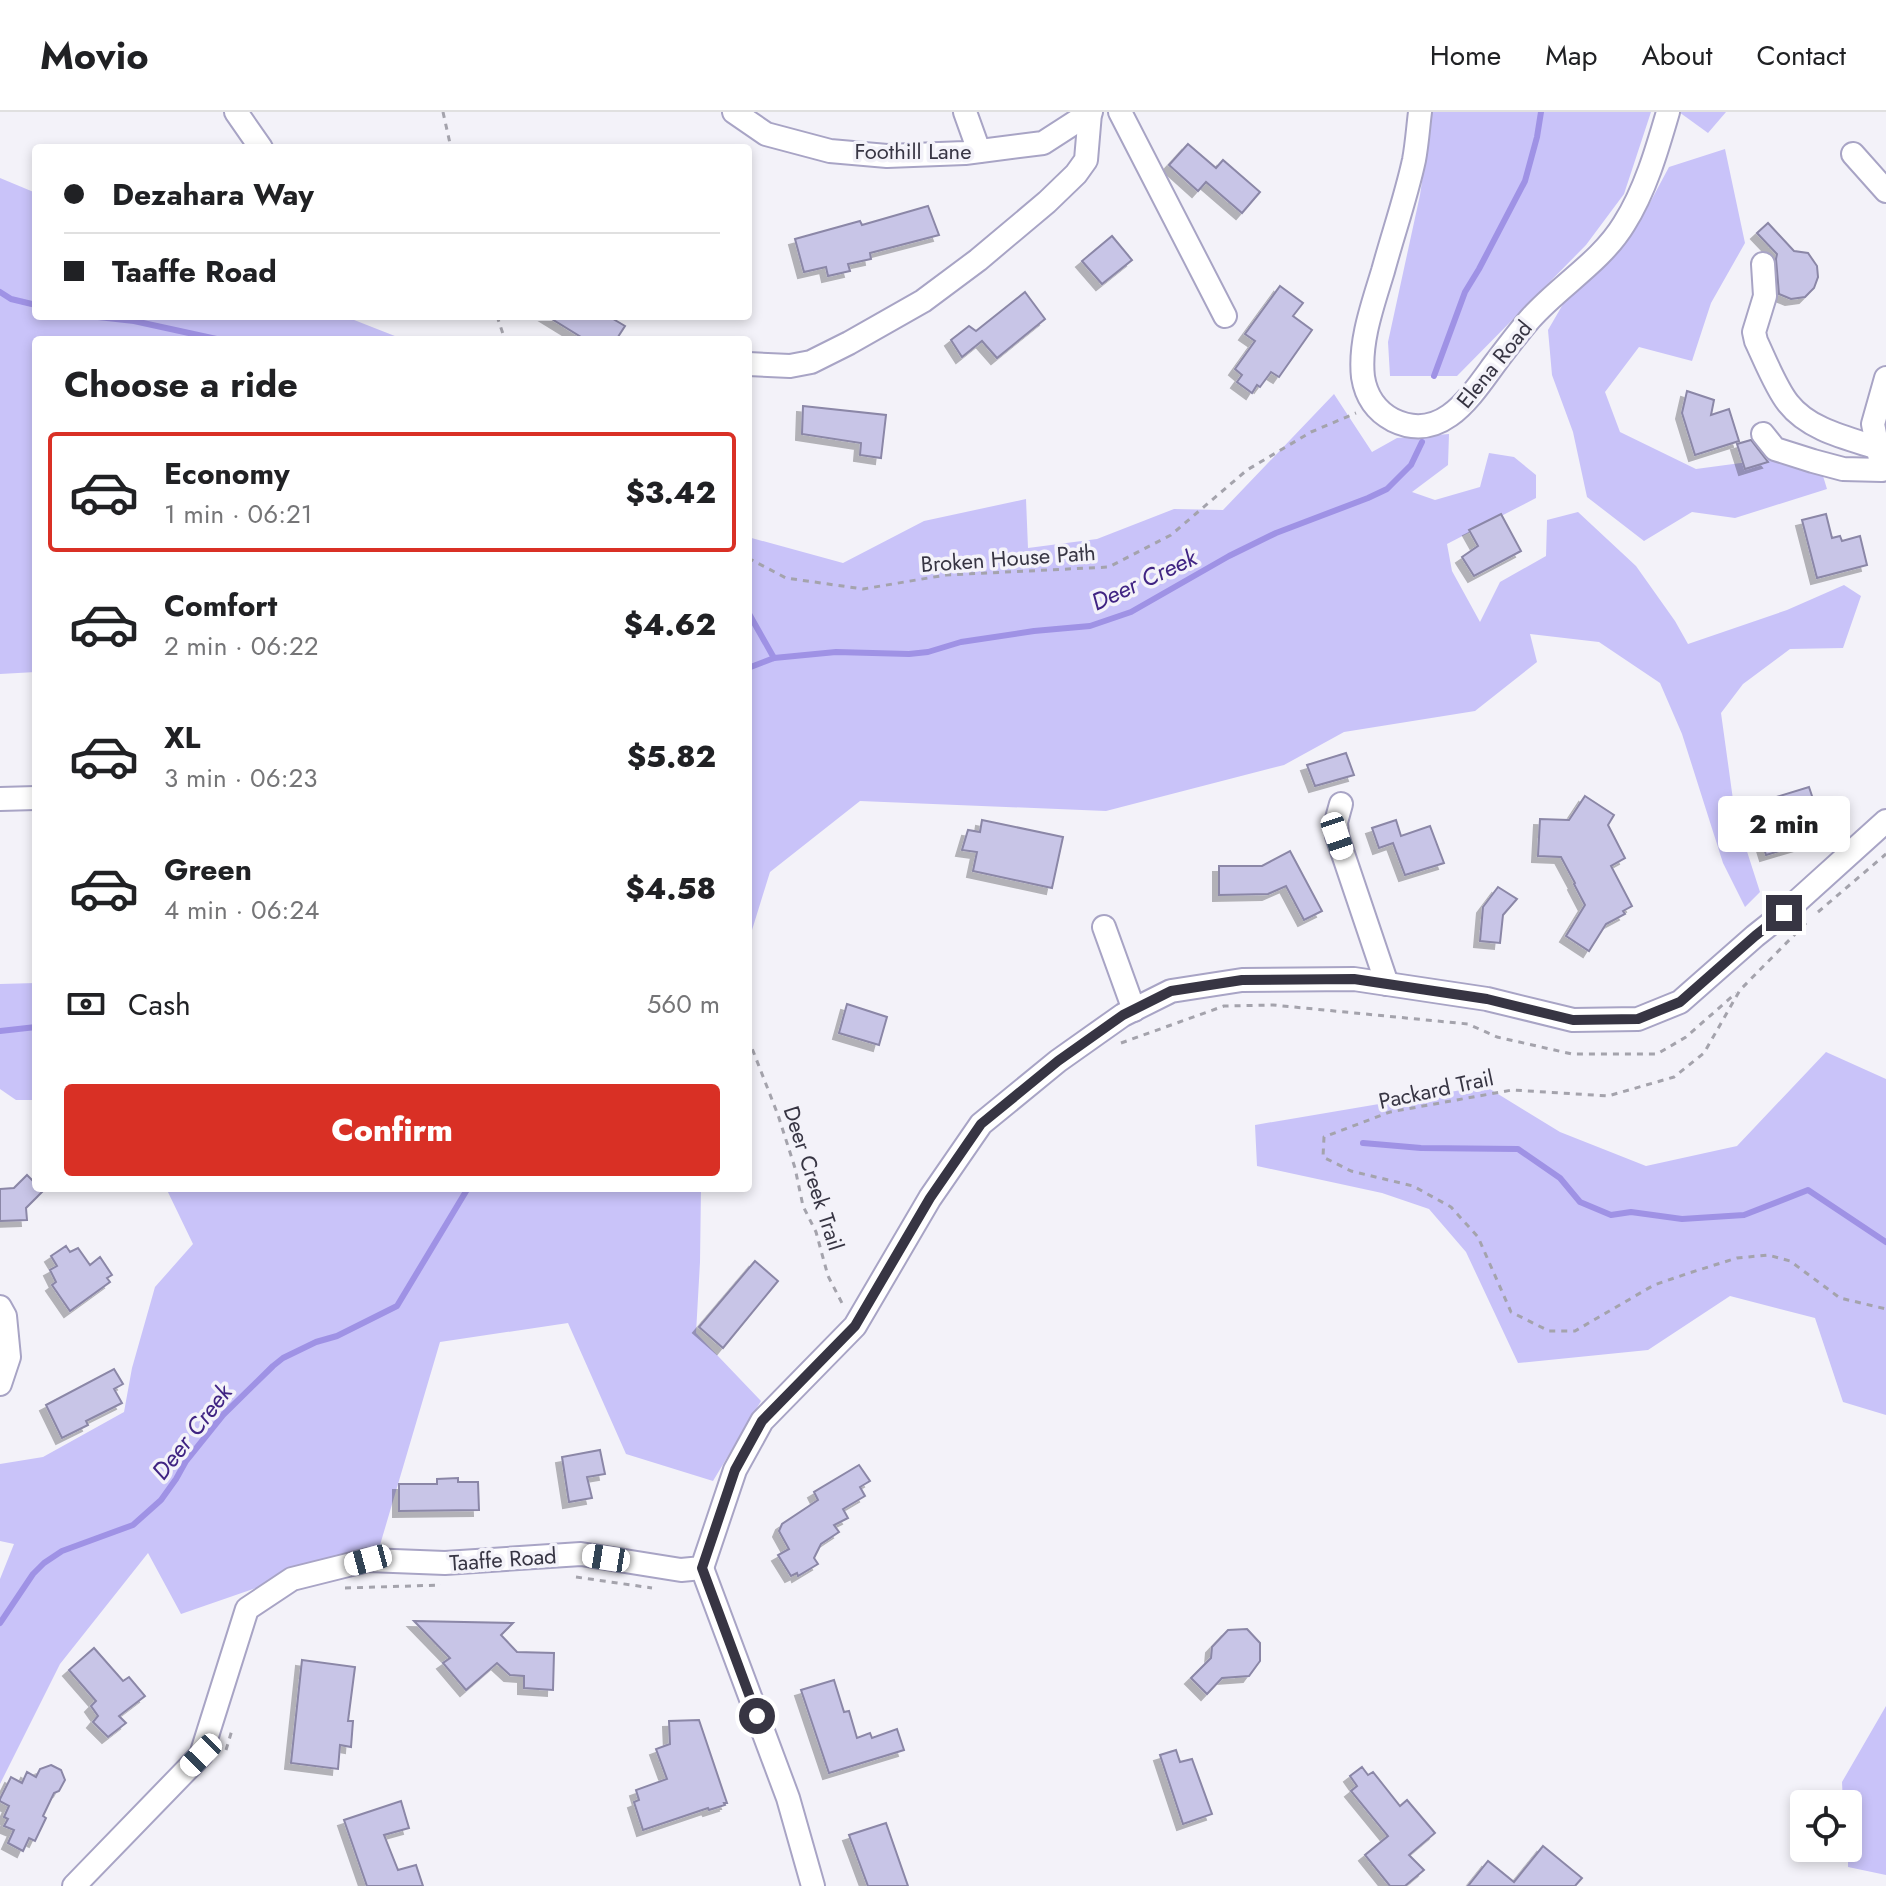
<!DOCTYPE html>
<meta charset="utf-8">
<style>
:root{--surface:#fff;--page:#f2f2f2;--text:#202124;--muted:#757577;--line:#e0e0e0;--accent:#d93025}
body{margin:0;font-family:Jost,sans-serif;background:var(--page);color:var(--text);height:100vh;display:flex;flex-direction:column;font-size:30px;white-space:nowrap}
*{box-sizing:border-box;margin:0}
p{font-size:26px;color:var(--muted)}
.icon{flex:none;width:44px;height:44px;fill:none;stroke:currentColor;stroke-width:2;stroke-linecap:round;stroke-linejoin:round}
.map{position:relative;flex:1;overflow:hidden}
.sheet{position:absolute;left:32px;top:224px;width:720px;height:856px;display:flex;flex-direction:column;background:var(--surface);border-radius:8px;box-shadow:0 4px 12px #0003}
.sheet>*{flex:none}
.hud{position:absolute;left:32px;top:32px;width:720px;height:176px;border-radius:8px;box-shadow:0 4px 12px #0003;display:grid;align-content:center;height:176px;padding:0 32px;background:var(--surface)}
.controls{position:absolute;left:1790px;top:1678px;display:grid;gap:16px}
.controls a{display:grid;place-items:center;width:72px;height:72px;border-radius:8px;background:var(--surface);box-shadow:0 4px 12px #0003;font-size:40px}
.end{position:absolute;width:36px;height:36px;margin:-18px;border:10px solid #373543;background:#fff;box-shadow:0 0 0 4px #fff}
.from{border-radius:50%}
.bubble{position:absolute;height:56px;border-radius:8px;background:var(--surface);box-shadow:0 4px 12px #0003;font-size:26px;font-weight:800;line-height:56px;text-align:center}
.car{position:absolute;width:24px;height:48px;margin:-24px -12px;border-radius:10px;box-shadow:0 0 6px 2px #0007;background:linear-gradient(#fff 24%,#345 0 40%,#fff 0 76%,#345 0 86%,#fff 0)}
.hud b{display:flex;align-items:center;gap:28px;height:76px;font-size:30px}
.hud b+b{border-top:2px solid var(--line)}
.hud i{width:20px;height:20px;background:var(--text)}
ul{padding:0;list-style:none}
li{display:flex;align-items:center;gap:24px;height:120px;margin:0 16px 12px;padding:0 16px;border:4px solid transparent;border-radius:8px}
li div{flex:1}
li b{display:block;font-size:30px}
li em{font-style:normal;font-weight:800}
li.current{border-color:var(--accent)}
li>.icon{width:72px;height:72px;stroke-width:1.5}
h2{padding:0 32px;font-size:36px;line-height:96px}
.pay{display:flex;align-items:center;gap:20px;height:88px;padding:0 32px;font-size:30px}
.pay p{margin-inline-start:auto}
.action{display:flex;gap:16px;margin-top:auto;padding:16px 32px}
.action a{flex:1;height:92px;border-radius:8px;background:var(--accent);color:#fff;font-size:32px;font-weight:800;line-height:92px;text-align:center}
header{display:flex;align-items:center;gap:48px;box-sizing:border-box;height:112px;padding:0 40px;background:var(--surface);border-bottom:2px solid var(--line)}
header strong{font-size:38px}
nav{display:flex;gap:44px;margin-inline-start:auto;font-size:28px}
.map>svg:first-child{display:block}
.green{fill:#c9c3f9}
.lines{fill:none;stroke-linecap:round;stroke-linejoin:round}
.stream{stroke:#9f92e5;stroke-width:6}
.building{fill:#c8c5e7;stroke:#8b87a7;stroke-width:2;filter:url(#shadow)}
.minor-casing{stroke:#a8a4c5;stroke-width:26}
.path{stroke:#a4a3ac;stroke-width:3;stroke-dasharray:6 6;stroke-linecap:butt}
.minor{stroke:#fff;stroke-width:22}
.route{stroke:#373543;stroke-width:10}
.labels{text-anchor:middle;stroke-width:7;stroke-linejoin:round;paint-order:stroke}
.street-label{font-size:22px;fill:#373543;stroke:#f3f2f9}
.water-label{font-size:24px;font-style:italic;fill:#402483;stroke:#f3f2f9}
</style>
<header>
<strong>Movio</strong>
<nav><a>Home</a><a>Map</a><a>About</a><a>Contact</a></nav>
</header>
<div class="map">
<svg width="1886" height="1774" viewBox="0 0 1886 1774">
<defs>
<filter id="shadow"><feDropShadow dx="-6" dy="6" stdDeviation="0" flood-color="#0004"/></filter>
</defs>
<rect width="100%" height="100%" fill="#f3f2f9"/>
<!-- green -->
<g class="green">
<polygon points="1432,0 1651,0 1624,82 1586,133 1457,264 1390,264 1388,230 1420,83"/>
<polygon points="1679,0 1726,0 1708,21"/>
<polygon points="1725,37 1745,131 1711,191 1692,249 1639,235 1605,280 1620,320 1696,357 1816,341 1827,377 1735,406 1692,400 1644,429 1587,385 1573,320 1552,263 1548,218 1577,168 1638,113 1669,55"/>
<polygon points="0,66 36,81 36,204 344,204 405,228 36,228 36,560 0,562"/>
<polygon points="1334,282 1372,340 1397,326 1449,322 1448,353 1412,380 1435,388 1480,375 1489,341 1514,345 1536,363 1536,386 1447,432 1452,459 1480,510 1500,470 1546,444 1547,408 1578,400 1636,454 1675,509 1688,532 1787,498 1844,473 1861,484 1843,536 1790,537 1743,572 1721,601 1735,702 1760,780 1745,795 1723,751 1682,622 1660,571 1599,530 1530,522 1537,550 1475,599 1344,620 1284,653 1106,699 860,689 770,760 748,831 748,425 843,451 924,409 1026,387 1028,436 1097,427 1174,397 1223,398"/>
<polygon points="36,871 36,988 16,988 0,977 0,872"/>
<polygon points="1826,940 1886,967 1886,1303 1843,1290 1815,1206 1730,1184 1648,1238 1518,1251 1466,1140 1429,1097 1382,1081 1257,1054 1255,1013 1485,974 1560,1020 1646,1054 1737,1034"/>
<polygon points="166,1076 701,1076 700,1150 696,1221 761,1289 713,1369 626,1342 568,1211 440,1230 380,1433 181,1502 148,1441 60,1552 0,1672 0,1467 14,1432 0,1429 0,1352 43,1345 124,1300 132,1256 155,1175 193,1132"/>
<polygon points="1886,1594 1886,1763 1848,1755 1848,1692 1843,1692 1842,1670"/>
</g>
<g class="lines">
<!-- stream -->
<g class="stream">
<polyline points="0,180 11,187 36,193"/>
<polyline points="89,204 134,209 221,228"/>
<polyline points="1434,264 1465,180 1479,157 1525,69 1537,25 1541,0"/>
<polyline points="748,500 774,546"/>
<polyline points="748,556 774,546 836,540 909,542 928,540 961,530 1034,519 1090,514 1131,500 1229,444 1276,421 1368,386 1387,377 1411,353 1422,330"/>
<polyline points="0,919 36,915"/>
<polyline points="1363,1031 1421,1036 1518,1037 1560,1066 1580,1090 1611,1103 1631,1100 1682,1107 1744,1103 1808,1078 1886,1130"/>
<polyline points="0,1511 33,1462 44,1451 62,1439 133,1413 161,1388 176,1367 186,1349 223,1303 273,1254 283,1246 316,1230 337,1224 397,1194 468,1076"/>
</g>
</g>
<!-- building -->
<g class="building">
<polygon points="1188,32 1216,56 1223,48 1260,80 1242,101 1206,70 1198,79 1169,53"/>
<polygon points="928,94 939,123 870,141 871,147 848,152 850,159 828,164 826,155 804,160 795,127 860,109 862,113"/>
<polygon points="1768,111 1794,139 1808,141 1817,154 1818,165 1814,176 1805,185 1791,187 1779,182 1776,147 1777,142 1757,121"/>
<polygon points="1112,124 1132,148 1102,172 1082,149"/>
<polygon points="1280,174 1303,191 1293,204 1312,218 1279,265 1271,260 1260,275 1257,273 1252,281 1237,270 1242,263 1235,257 1255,229 1245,222"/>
<polygon points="1025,180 1045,207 997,246 982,229 962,245 951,228 969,214 976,219"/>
<polygon points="547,204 608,204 625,214 616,228 586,228"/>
<polygon points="1687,279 1714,288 1711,303 1729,297 1739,329 1695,343 1682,301"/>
<polygon points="803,294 886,303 881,346 860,343 861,331 802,322"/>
<polygon points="1751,328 1768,350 1745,357 1737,332"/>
<polygon points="1501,402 1521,439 1474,464 1462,445 1478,434 1469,418"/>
<polygon points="1826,402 1832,426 1840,424 1842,429 1860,424 1867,453 1817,466 1802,408"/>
<polygon points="1346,641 1354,663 1315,674 1307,653"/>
<polygon points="1809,675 1818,702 1805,706 1813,729 1766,743 1761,727 1758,728 1753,714 1759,712 1755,700 1773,695 1770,687"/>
<polygon points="1585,684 1614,703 1608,713 1625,746 1611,754 1632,794 1623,799 1625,802 1606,812 1589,839 1566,824 1585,793 1574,772 1575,771 1561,745 1538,744 1540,707 1569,708"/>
<polygon points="982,708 1063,725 1052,776 973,759 977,740 962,738 968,718 980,720"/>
<polygon points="1396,708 1401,724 1430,714 1444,751 1405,763 1393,731 1379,736 1372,716"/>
<polygon points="1290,739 1322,799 1304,808 1286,774 1268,782 1219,783 1219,754 1262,754"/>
<polygon points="1498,775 1517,787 1503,803 1500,831 1480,829 1483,795"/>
<polygon points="847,892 887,905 879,933 839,921"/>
<polygon points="27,1063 36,1072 36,1076 40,1076 43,1079 26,1096 27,1108 0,1109 0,1077 14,1076"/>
<polygon points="66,1134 70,1140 78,1136 90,1153 100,1145 112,1163 107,1166 110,1170 70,1199 52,1173 56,1170 50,1158 57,1154 51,1144"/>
<polygon points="755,1149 778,1169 723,1236 699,1215"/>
<polygon points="114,1257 123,1272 114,1277 122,1291 86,1309 88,1313 62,1326 46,1293"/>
<polygon points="600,1338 605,1362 587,1365 592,1386 569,1390 562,1345"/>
<polygon points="859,1353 870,1369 860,1375 865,1384 843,1397 848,1406 834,1413 839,1420 821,1432 814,1446 818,1452 798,1464 797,1461 791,1464 778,1443 789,1437 779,1419 782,1412 818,1388 814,1380"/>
<polygon points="458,1366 458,1370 478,1370 479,1398 399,1399 399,1372 437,1372 437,1367"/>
<polygon points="414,1509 513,1511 501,1523 517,1540 554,1541 553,1578 524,1576 524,1564 510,1563 497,1551 466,1578 443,1551 450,1546"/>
<polygon points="1247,1517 1260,1531 1260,1549 1249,1564 1222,1566 1207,1582 1191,1566 1211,1546 1212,1535 1228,1518"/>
<polygon points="94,1536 123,1569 129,1565 145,1584 119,1604 126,1611 108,1625 93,1610 98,1604 91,1594 96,1589 69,1558"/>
<polygon points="302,1548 355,1555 348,1609 353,1609 351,1635 340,1633 338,1657 291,1651"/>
<polygon points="834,1568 844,1600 849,1599 857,1626 870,1621 872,1626 897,1617 904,1638 829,1661 801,1578"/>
<polygon points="699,1608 727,1691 724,1691 725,1693 709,1698 708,1696 643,1718 634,1690 639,1688 636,1678 667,1667 656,1637 670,1632 669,1609"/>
<polygon points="1176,1638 1180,1650 1192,1647 1212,1702 1183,1712 1160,1643"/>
<polygon points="51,1653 61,1658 65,1668 59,1679 54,1681 43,1704 46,1706 35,1729 29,1726 23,1739 8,1731 14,1718 4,1714 8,1707 4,1705 9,1694 0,1689 0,1687 11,1665 22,1671 27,1660 36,1665 40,1657"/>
<polygon points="1362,1655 1368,1663 1373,1660 1400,1694 1407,1688 1435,1721 1409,1743 1424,1758 1405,1774 1390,1774 1365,1743 1388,1724 1351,1679 1357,1674 1350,1664"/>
<polygon points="401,1689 409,1716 384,1723 398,1758 416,1753 423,1774 367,1774 344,1708"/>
<polygon points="886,1711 908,1774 868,1774 849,1723"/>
<polygon points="1543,1734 1582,1766 1575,1774 1468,1774 1488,1749 1514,1770"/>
</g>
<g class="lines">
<!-- minor casing -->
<g class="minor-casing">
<g id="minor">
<polyline points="236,0 261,36"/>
<polyline points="734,0 766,22 830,39 887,44 965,41 1043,31 1091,0"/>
<polyline points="965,0 979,39"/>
<polyline points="1120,0 1225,204"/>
<path d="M1420,0C1418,16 1417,32 1414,48C1406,85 1393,122 1383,159C1373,192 1359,230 1363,265C1366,284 1376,299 1393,308C1440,331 1469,287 1493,254C1505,238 1517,222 1530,207C1559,174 1601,150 1624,112C1645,79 1657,38 1668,0"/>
<polyline points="1853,42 1886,79"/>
<path d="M1763,152L1765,184L1754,220L1756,229C1765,248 1776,276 1788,291C1809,318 1847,326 1878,336"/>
<polyline points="748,252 790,254 811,250 849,231 923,189 978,148 1047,90 1076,62 1086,48 1090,1"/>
<polyline points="1763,322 1775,337 1813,349 1843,357 1882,358"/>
<polyline points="1880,347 1873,312 1886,266"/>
<polyline points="0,687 36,686"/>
<polyline points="1341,692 1336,710 1337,724 1387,872"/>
<polyline points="1104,815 1134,898"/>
<polyline points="0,1195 5,1204 9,1245 0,1272"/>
<polyline points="702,1456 788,1686 813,1774"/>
<polyline points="74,1774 201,1643 247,1497 292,1467 368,1448 445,1451 581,1442 681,1458 702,1456 735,1358 762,1309 855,1214 930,1086 981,1012 1058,949 1123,903 1171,879 1242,868 1354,867 1487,887 1573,908 1638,907 1680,890 1755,824 1784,801 1886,709"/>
</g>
</g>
<!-- path -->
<g class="path">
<polyline points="443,0 451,36"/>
<polyline points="497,204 505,228"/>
<polyline points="748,446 786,466 863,477 946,463 1109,455 1171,423 1247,358 1311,320 1356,301"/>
<polyline points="1818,800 1886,742"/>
<polyline points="1806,811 1740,878 1704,941 1674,965 1608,984 1512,978 1390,1000 1324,1025 1323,1045 1351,1059 1413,1074 1451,1095 1478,1125 1511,1200 1549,1219 1575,1219 1654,1173 1689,1161 1737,1146 1768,1143 1790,1149 1840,1186 1886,1197"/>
<polyline points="748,926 778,1003 795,1056 803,1094 816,1120 828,1164 843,1193"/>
<polyline points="1121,931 1224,894 1273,893 1468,912 1497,925 1572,942 1657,942 1686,925 1736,881"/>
<polyline points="576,1465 652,1476"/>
<polyline points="345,1476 441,1473"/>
<polyline points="226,1638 232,1618"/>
</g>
<!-- minor -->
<use href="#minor" class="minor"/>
</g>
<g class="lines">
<!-- route -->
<polyline class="route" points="757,1604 702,1456 735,1358 762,1309 855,1214 930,1086 981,1012 1058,949 1123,903 1171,879 1242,868 1354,867 1487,887 1573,908 1638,907 1680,890 1755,824 1784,801"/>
</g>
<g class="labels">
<!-- street labels -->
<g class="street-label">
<text x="913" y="47">Foothill Lane</text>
<text transform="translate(1494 252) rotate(-51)" y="8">Elena Road</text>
<text transform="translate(1008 446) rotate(-4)" y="8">Broken House Path</text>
<text transform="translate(1436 977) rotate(-12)" y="8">Packard Trail</text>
<text transform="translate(814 1066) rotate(72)" y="8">Deer Creek Trail</text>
<text transform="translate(503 1447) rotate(-4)" y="8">Taaffe Road</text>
</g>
<!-- water labels -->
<g class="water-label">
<text transform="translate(1144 468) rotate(-25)" y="8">Deer Creek</text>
<text transform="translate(192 1320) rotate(-52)" y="8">Deer Creek</text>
</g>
</g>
</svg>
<div class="controls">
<a><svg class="icon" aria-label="locate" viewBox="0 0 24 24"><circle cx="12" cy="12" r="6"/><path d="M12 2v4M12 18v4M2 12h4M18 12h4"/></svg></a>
</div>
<i class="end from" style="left:757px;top:1604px"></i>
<i class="end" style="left:1784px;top:801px"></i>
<div class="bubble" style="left:1718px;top:684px;width:132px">2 min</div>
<i class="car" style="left:1337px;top:724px;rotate:161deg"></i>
<i class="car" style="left:606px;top:1446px;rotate:279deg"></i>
<i class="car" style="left:368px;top:1448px;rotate:255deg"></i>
<i class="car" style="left:201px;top:1643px;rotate:224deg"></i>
<div class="hud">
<b><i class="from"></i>Dezahara Way</b>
<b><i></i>Taaffe Road</b>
</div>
<section class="sheet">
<h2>Choose a ride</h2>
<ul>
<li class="current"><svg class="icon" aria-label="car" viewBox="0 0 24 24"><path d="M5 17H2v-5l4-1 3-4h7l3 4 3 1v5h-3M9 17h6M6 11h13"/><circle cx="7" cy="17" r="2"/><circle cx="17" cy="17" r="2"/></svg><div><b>Economy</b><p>1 min · 06:21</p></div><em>$3.42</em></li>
<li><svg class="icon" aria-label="car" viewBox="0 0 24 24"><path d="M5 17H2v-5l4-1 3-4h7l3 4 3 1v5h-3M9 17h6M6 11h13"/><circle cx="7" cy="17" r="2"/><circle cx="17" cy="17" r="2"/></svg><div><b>Comfort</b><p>2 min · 06:22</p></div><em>$4.62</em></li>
<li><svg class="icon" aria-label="car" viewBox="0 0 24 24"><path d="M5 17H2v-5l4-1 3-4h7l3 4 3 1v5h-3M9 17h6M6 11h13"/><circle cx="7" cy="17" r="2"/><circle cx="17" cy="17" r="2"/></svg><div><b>XL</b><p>3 min · 06:23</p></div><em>$5.82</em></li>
<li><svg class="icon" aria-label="car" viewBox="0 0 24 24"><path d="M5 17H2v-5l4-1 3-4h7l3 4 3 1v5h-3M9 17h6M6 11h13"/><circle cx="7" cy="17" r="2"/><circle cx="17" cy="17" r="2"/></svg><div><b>Green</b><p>4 min · 06:24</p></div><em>$4.58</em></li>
</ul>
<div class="pay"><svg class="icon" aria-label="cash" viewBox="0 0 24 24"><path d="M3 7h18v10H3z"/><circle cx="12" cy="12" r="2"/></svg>Cash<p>560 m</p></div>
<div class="action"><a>Confirm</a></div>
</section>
</div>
